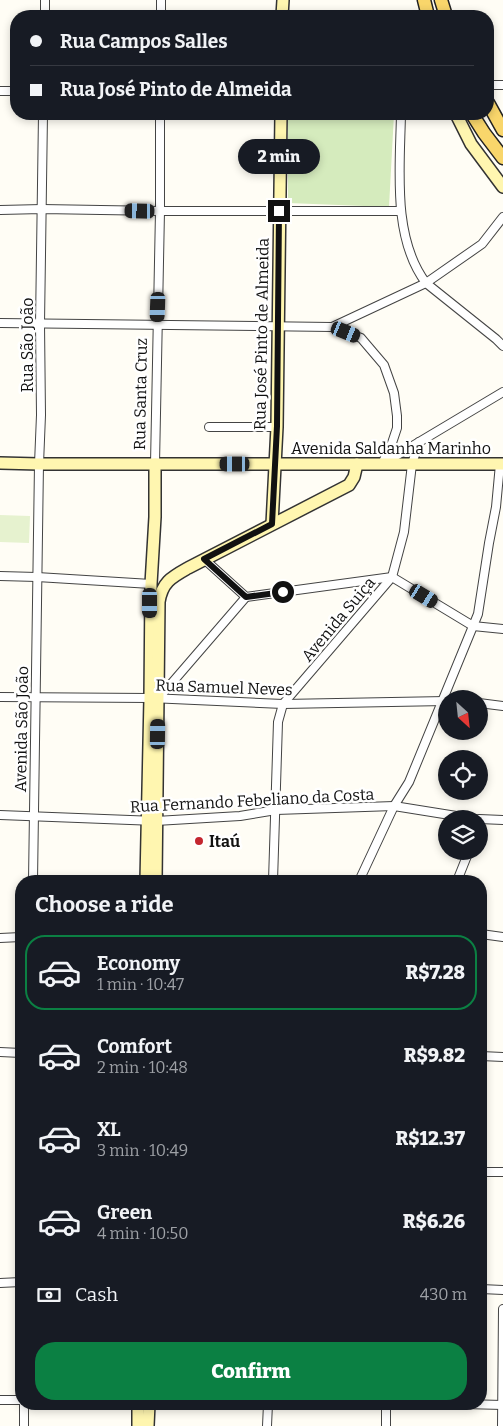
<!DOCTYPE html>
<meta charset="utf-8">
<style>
:root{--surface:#171b24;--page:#242831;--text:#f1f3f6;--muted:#9ea1a6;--line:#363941;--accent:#0b8043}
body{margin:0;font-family:Bitter,serif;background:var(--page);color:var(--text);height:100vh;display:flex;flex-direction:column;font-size:19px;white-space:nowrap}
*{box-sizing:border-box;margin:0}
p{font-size:16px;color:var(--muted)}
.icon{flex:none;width:28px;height:28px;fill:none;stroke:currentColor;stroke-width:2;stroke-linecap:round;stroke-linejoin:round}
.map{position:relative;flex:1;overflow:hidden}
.side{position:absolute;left:15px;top:875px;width:472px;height:535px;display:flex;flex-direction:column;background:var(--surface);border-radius:20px;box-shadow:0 2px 8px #0003}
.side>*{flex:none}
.top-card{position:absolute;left:10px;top:10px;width:484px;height:110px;border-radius:20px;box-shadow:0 2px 8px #0003;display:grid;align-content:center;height:110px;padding:0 20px;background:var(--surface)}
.needle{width:32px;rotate:153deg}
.controls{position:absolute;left:438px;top:690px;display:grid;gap:10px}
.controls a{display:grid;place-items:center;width:50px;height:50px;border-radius:50%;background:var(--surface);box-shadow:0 2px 8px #0003;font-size:25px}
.end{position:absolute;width:22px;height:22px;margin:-11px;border:6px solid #111;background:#fff;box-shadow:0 0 0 2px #fff}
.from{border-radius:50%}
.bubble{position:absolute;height:35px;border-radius:18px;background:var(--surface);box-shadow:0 2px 8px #0003;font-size:16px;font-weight:800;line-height:35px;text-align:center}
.car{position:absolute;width:15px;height:30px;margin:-15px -8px;border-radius:6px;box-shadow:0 0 4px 1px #0007;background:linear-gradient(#222 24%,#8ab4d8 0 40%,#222 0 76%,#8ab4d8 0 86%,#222 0)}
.top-card b{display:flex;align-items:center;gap:18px;height:48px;font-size:19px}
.top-card b+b{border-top:1px solid var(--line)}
.top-card i{width:12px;height:12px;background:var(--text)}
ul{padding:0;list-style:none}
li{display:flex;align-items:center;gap:15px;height:75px;margin:0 10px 8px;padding:0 10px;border:2px solid transparent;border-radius:20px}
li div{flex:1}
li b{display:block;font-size:19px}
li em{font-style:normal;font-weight:800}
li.selected{border-color:var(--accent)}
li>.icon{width:45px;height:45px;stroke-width:1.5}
h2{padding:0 20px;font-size:22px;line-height:60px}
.pay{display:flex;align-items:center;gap:12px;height:55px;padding:0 20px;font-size:19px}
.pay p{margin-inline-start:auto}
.button{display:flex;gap:10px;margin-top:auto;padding:10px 20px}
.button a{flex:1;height:58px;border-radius:20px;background:var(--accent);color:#fff;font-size:20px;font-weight:800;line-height:58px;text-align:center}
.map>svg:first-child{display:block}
.green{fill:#d5ebbd}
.pitch{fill:#e6f2cf}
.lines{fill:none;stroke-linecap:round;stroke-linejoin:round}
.street-casing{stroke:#444;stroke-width:10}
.secondary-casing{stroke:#333;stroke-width:14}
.primary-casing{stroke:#222;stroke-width:15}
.street{stroke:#fff;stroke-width:8}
.secondary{stroke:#fff6b0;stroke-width:11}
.primary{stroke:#f9d66b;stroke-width:12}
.route{stroke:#111;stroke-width:6}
.poi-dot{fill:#c4262e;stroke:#fff;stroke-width:2}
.labels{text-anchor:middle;stroke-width:5;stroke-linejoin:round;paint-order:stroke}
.street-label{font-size:16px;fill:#111;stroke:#fff}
.poi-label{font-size:16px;font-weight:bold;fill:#111;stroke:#fff;text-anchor:start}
</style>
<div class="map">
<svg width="503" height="1426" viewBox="0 0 503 1426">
<rect width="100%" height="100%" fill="#fffdf5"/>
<!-- green -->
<polygon class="green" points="288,114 394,114 389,207 288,203"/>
<!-- pitch -->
<polygon class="pitch" points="0,515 30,516 29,543 0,542"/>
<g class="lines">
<!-- street casing -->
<g class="street-casing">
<g id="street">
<polyline points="45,16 45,0"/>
<polyline points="161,16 161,0"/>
<polyline points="488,85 503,85"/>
<polyline points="0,91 16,91"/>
<path d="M401,114C400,168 392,238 426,283L496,339L503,346"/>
<polyline points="0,210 42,209 160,211 400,211"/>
<polyline points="0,323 332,327 361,338 384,365 394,393 397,416 397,428 392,443 382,464"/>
<polyline points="332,327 426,283 482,244 503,217"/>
<polyline points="209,427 277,427"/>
<polyline points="384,463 503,392"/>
<polyline points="155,464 160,211 160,114"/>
<polyline points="204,559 246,597 392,577 473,626 503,629"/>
<polyline points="0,576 37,577 151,584"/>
<polyline points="0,697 150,698 283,704 446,701"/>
<polyline points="158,699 246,597"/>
<polyline points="479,703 503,706"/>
<polyline points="0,815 156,821 240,816 276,810 394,806 475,819"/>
<polyline points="479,819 503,820"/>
<polyline points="33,881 39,464 41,415 40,324 43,114"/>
<polyline points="273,881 278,722 283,704 392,577 404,532 412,464 419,442"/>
<polyline points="359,881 394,806 409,782 478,614 489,543 496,507 500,464"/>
<polyline points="457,881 469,851"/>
<polyline points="481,934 503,937"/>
<polyline points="0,938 21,937"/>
<polyline points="0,1052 21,1053"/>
<polyline points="481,1056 503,1057"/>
<polyline points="481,1172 503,1172"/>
<polyline points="0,1283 21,1282"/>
<polyline points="481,1289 503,1290"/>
<polyline points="0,1400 21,1400"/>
<polyline points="463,1404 503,1405"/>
<polyline points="24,1426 24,1404"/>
<polyline points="267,1426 268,1404"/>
<polyline points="386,1426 386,1404"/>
<polyline points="502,1426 503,1309"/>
</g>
</g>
<!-- secondary casing -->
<g class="secondary-casing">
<g id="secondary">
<polyline points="282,16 283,0"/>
<polyline points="456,114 471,144 503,187"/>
<polyline points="0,463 39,464 503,464"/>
<polyline points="272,524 277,427 281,114"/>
<polyline points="146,881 150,698 151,584 155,517 155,464"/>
<path d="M156,881L159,602C162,582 172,577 188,568L349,485L354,477L357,464"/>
<polyline points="138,1426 138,1404"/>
<polyline points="148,1426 149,1404"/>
</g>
</g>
<!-- primary casing -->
<g class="primary-casing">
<g id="primary">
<polyline points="424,0 428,16"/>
<polyline points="441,0 446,16"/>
<polyline points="488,103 503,130"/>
<polyline points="472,114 484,133 503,158"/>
</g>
</g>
<!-- street -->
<use href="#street" class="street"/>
<!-- secondary -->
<use href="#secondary" class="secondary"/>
<!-- primary -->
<use href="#primary" class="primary"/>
</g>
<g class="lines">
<!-- route -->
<polyline class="route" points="279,211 277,426 272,524 204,559 246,597 283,592"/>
</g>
<!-- markers -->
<circle class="poi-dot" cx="199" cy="841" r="5"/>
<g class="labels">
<!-- street labels -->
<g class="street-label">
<text transform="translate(261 334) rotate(-89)" y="6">Rua José Pinto de Almeida</text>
<text transform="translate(27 345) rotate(-90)" y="6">Rua São João</text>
<text transform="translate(140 394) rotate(-89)" y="6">Rua Santa Cruz</text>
<text x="391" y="454">Avenida Saldanha Marinho</text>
<text transform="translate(338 619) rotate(-50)" y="6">Avenida Suiça</text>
<text transform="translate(224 687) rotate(2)" y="6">Rua Samuel Neves</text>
<text transform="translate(21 729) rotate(-89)" y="6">Avenida São João</text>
<text transform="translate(252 800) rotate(-3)" y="6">Rua Fernando Febeliano da Costa</text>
</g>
<!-- poi labels -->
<g class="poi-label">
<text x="209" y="847">Itaú</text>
</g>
</g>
</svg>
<div class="controls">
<a><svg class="needle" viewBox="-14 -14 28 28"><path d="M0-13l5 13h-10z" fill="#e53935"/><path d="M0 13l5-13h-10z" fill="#9ea1a6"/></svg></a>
<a><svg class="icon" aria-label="locate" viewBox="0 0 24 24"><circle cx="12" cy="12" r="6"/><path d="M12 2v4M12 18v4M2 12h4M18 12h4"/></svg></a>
<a><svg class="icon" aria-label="layers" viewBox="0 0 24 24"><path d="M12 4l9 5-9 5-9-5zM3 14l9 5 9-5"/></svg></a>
</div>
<i class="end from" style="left:283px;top:592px"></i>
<i class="end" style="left:279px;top:211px"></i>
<div class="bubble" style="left:238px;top:139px;width:82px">2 min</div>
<i class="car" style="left:140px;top:211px;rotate:271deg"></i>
<i class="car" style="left:158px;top:307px;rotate:182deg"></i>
<i class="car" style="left:346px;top:332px;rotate:112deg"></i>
<i class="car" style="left:235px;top:464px;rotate:270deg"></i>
<i class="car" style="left:424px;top:596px;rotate:121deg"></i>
<i class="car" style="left:150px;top:603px;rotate:180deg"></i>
<i class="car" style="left:158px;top:734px;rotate:1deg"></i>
<div class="top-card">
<b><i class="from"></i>Rua Campos Salles</b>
<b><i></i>Rua José Pinto de Almeida</b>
</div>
<section class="side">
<h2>Choose a ride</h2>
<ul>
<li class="selected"><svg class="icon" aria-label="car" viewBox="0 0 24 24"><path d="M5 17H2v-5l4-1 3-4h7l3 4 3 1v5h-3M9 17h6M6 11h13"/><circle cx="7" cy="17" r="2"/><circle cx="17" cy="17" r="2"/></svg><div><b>Economy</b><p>1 min · 10:47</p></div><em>R$7.28</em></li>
<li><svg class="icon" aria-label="car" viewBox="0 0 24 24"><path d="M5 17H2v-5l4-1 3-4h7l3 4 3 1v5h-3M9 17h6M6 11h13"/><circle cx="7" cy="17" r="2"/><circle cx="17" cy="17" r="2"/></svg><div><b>Comfort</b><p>2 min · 10:48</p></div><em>R$9.82</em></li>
<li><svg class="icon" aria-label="car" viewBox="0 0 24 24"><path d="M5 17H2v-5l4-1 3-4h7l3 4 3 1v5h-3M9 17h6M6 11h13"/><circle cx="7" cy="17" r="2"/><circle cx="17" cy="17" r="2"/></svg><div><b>XL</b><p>3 min · 10:49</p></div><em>R$12.37</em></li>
<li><svg class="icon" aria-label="car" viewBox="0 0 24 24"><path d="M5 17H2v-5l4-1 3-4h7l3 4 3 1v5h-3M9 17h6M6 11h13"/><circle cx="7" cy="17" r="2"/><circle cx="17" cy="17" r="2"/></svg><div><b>Green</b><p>4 min · 10:50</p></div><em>R$6.26</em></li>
</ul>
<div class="pay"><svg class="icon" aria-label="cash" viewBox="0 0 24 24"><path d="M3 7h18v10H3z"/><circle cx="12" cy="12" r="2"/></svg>Cash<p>430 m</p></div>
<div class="button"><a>Confirm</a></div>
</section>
</div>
